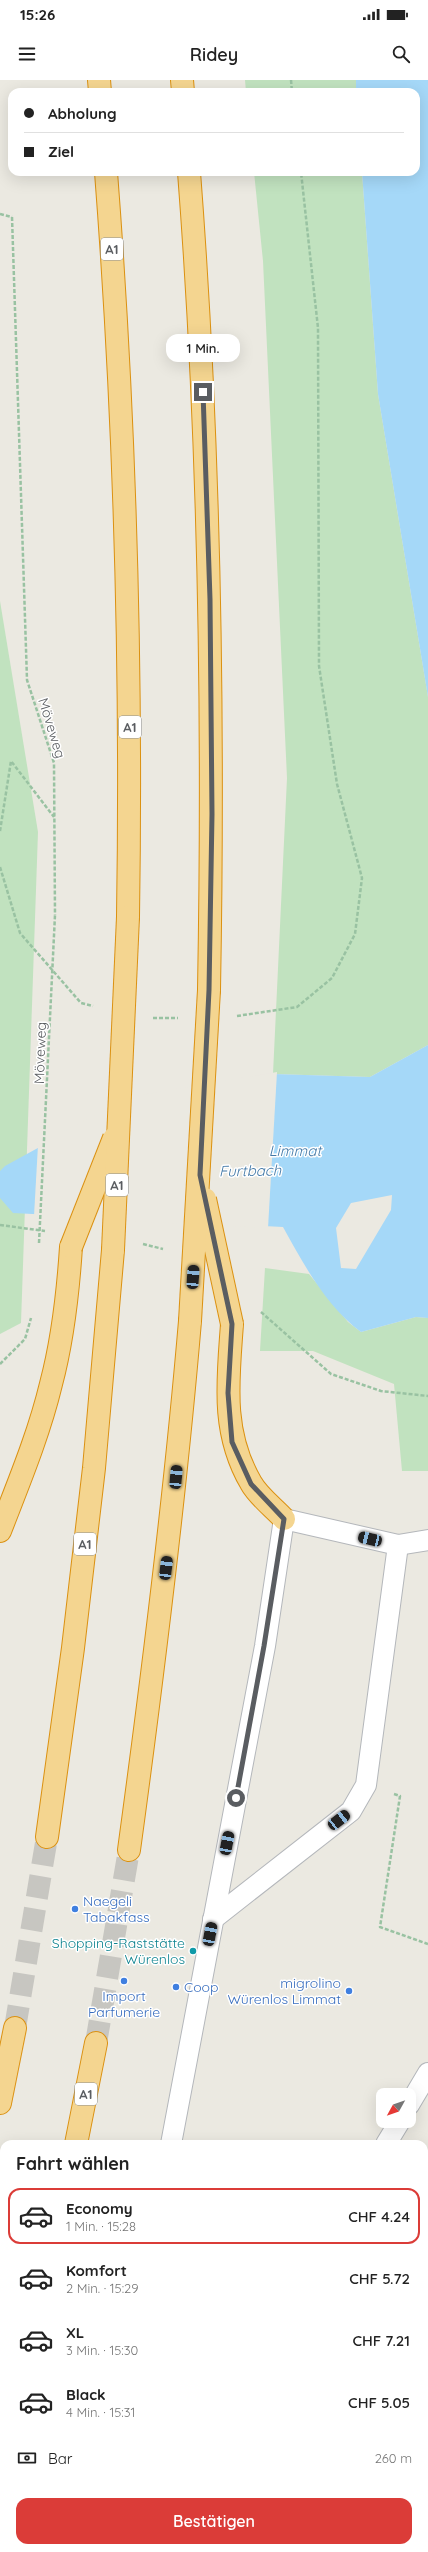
<!DOCTYPE html>
<html lang="de">
<meta charset="utf-8">
<style>
:root{--surface:#fff;--page:#f6f6f6;--text:#222;--muted:#767676;--line:#e0e0e0;--accent:#db3c38}
body{margin:0;font-family:Quicksand,sans-serif;background:var(--page);color:var(--text);height:100vh;display:flex;flex-direction:column;font-size:15px;white-space:nowrap}
*{box-sizing:border-box;margin:0}
p{font-size:13px;color:var(--muted)}
.icon{flex:none;width:22px;height:22px;fill:none;stroke:currentColor;stroke-width:2;stroke-linecap:round;stroke-linejoin:round}
.map{position:relative;flex:1;overflow:hidden}
.details{position:absolute;left:0px;top:2060px;width:428px;height:412px;display:flex;flex-direction:column;background:var(--surface);border-radius:12px 12px 0 0;box-shadow:0 4px 16px #0002}
.details>*{flex:none}
.banner{position:absolute;left:8px;top:8px;width:412px;height:88px;border-radius:12px;box-shadow:0 4px 16px #0002;display:grid;align-content:center;height:88px;padding:0 16px;background:var(--surface)}
.needle{width:26px;rotate:230deg}
.fabs{position:absolute;left:376px;top:2008px;display:grid;gap:8px}
.fabs a{display:grid;place-items:center;width:40px;height:40px;border-radius:8px;background:var(--surface);box-shadow:0 4px 16px #0002;font-size:20px}
.end{position:absolute;width:18px;height:18px;margin:-9px;border:5px solid #5a5d61;background:#fff;box-shadow:0 0 0 2px #fff}
.from{border-radius:50%}
.bubble{position:absolute;height:28px;border-radius:12px;background:var(--surface);box-shadow:0 4px 16px #0002;font-size:13px;font-weight:600;line-height:28px;text-align:center}
.car{position:absolute;width:12px;height:24px;margin:-12px -6px;border-radius:5px;box-shadow:0 0 3px 1px #0007;background:linear-gradient(#222 24%,#8ab4d8 0 40%,#222 0 76%,#8ab4d8 0 86%,#222 0)}
.banner b{display:flex;align-items:center;gap:14px;height:38px;font-size:15px}
.banner b+b{border-top:1px solid var(--line)}
.banner i{width:10px;height:10px;background:var(--text)}
ul{padding:0;list-style:none}
li{display:flex;align-items:center;gap:12px;height:56px;margin:0 8px 6px;padding:0 8px;border:2px solid transparent;border-radius:12px}
li div{flex:1}
li b{display:block;font-size:15px}
li em{font-style:normal;font-weight:600}
li.active{border-color:var(--accent)}
li>.icon{width:36px;height:36px;stroke-width:1.5}
h2{padding:0 16px;font-size:18px;line-height:48px}
.pay{display:flex;align-items:center;gap:10px;height:44px;padding:0 16px;font-size:15px}
.pay p{margin-inline-start:auto}
.primary-button{display:flex;gap:8px;margin-top:auto;padding:8px 16px}
.primary-button a{flex:1;height:46px;border-radius:12px;background:var(--accent);color:#fff;font-size:16px;font-weight:600;line-height:46px;text-align:center}
.status{display:flex;justify-content:space-between;align-items:center;height:28px;padding:0 20px;background:var(--surface);direction:ltr}
.status svg{height:11px;fill:currentColor}
header{display:flex;justify-content:space-between;align-items:center;height:52px;padding:0 16px;background:var(--surface);font-size:18px;font-weight:600}
.map>svg:first-child{display:block}
.green{fill:#c1e2bf}
.water{fill:#a5d8f8;fill-rule:evenodd}
.pier{fill:#ebe9e1}
.lines{fill:none;stroke-linecap:round;stroke-linejoin:round}
.motorway-tunnel{stroke:#c7c6c1;stroke-width:22;stroke-dasharray:22 11;stroke-linecap:butt}
.service-casing{stroke:#b4b7bb;stroke-width:22}
.motorway-casing{stroke:#db9111;stroke-width:24}
.path{stroke:#99c2a2;stroke-width:2.5;stroke-dasharray:4 2;stroke-linecap:butt}
.service{stroke:#fff;stroke-width:20}
.motorway{stroke:#f4d590;stroke-width:22}
.rail{stroke:#b0b1b1;stroke-width:3;stroke-dasharray:1 5;stroke-linecap:butt}
.motorway-bridge-casing{stroke:#db9111;stroke-width:24;stroke-linecap:butt}
.path-bridge{stroke:#99c2a2;stroke-width:2.5;stroke-dasharray:4 2;stroke-linecap:butt}
.motorway-bridge{stroke:#f4d590;stroke-width:22}
.route{stroke:#5a5d61;stroke-width:5}
.shop-dot{fill:#3f7fe0;stroke:#fff;stroke-width:1.5}
.culture-dot{fill:#0f9aa8;stroke:#fff;stroke-width:1.5}
.labels{text-anchor:middle;stroke-width:3;stroke-linejoin:round;paint-order:stroke}
.shield{fill:#fff;stroke:#8c8e90;stroke-width:1}
.shield-label{font-size:13px;font-weight:bold;fill:#5a5d61}
.street-label{font-size:14px;fill:#5a5d61;stroke:#fff}
.shop-label{font-size:14px;fill:#366cbe;stroke:#fff;text-anchor:start}
.culture-label{font-size:14px;fill:#0d838f;stroke:#fff;text-anchor:end}
.water-label{font-size:15px;font-style:italic;fill:#447aa8;stroke:#fff}
</style>
<div class="status"><b>15:26</b><svg viewBox="0 0 49 12"><path d="M0 12V9h3v3zM5 12V6h3v6zM10 12V3h3v9zM15 12V0h3v12zM26 1h20v11H26zM47 4h2v5h-2z"/></svg></div>
<header><svg class="icon" aria-label="menu" viewBox="0 0 24 24"><path d="M4 6h16M4 12h16M4 18h16"/></svg>Ridey<svg class="icon" aria-label="search" viewBox="0 0 24 24"><circle cx="10" cy="10" r="6"/><path d="M15 15l6 6"/></svg></header>
<div class="map">
<svg width="428" height="2472" viewBox="0 0 428 2472">
<rect width="100%" height="100%" fill="#ebe9e1"/>
<!-- green -->
<g class="green">
<polygon points="245,0 356,0 356,12 246,12"/>
<polygon points="254,92 362,92 378,314 428,617 428,965 370,997 273,994 287,698 263,181"/>
<polygon points="0,521 38,752 21,1243 0,1254"/>
<polygon points="265,1188 309,1194 348,1242 361,1252 416,1237 428,1238 428,1391 402,1391 394,1304 313,1271 260,1271"/>
</g>
<!-- water -->
<g class="water">
<polygon points="356,0 428,0 428,617 378,314 362,92 416,92 416,12 356,12"/>
<path d="M428,965V1238L416,1237L361,1252C326,1226 304,1185 283,1147L13,1133L0,1118V1091L5,1086L129,1018L273,994L370,997ZM392,1115L391,1130L356,1189L341,1188L336,1148L351,1123Z"/>
</g>
<!-- pier -->
<polygon class="pier" points="277,992 268,1148 34,1136 38,1065 129,1017"/>
<g class="lines">
<!-- motorway-tunnel -->
<g class="motorway-tunnel">
<polyline points="15,1948 47,1757"/>
<polyline points="96,1963 129,1770"/>
</g>
<!-- service casing -->
<g class="service-casing">
<g id="service">
<polyline points="213,1839 351,1731 366,1705 398,1465"/>
<polyline points="409,2025 428,1993"/>
<polyline points="171,2064 265,1566 284,1439 398,1465 428,1460"/>
<polyline points="386,2064 400,2041"/>
<polyline points="102,2472 104,2468"/>
</g>
</g>
<!-- motorway casing -->
<g class="motorway-casing">
<g id="motorway">
<polyline points="99,0 100,12"/>
<polyline points="182,0 183,12"/>
<path d="M106,92C125,340 132,588 128,837"/>
<path d="M189,92C210,365 214,637 209,910"/>
<path d="M232,1244C228,1300 221,1352 251,1403C258,1416 274,1428 284,1439"/>
<path d="M0,1451C19,1402 39,1354 51,1304C63,1259 68,1213 71,1167"/>
<polyline points="47,1757 73,1568 94,1388 113,1170"/>
<path d="M129,1770C153,1594 175,1418 190,1241"/>
<polyline points="0,2023 15,1948"/>
<polyline points="76,2064 96,1963"/>
<polyline points="0,2404 4,2389"/>
<polyline points="38,2472 40,2468"/>
</g>
</g>
<!-- path -->
<g class="path">
<polyline points="291,0 292,12"/>
<polyline points="0,134 12,137"/>
<polyline points="12,137 27,600 54,683 55,835"/>
<polyline points="0,751 11,681 54,737"/>
<polyline points="0,787 20,853 81,923 93,926"/>
<polyline points="237,936 297,927 332,898 355,854 362,798 337,704 319,586 318,248 301,92"/>
<polyline points="153,938 178,938"/>
<polyline points="0,1145 45,1151"/>
<polyline points="143,1164 163,1169"/>
<polyline points="261,1232 331,1294 381,1311 428,1316"/>
<polyline points="0,1284 25,1259 31,1238"/>
<polyline points="394,1714 400,1716 380,1847 428,1864"/>
</g>
<!-- service -->
<use href="#service" class="service"/>
<!-- motorway -->
<use href="#motorway" class="motorway"/>
<!-- rail -->
<g class="rail">
<polyline points="424,2181 428,2174"/>
<polyline points="233,2472 236,2468"/>
</g>
<!-- motorway-bridge casing -->
<g class="motorway-bridge-casing">
<g id="motorway-bridge">
<polyline points="205,1119 232,1244"/>
<polyline points="71,1167 114,1058"/>
<polyline points="113,1170 128,837"/>
<polyline points="190,1241 209,910"/>
</g>
</g>
<!-- path-bridge -->
<polyline class="path-bridge" points="39,1163 55,835"/>
<!-- motorway-bridge -->
<use href="#motorway-bridge" class="motorway-bridge"/>
</g>
<g class="lines">
<!-- route -->
<polyline class="route" points="203,312 210,519 212,734 209,910 200,1095 232,1244 228,1313 232,1362 251,1404 284,1439 264,1566 236,1718"/>
</g>
<!-- markers -->
<g class="shop-dot">
<circle cx="75" cy="1829" r="4"/>
<circle cx="124" cy="1901" r="4"/>
<circle cx="176" cy="1907" r="4"/>
<circle cx="349" cy="1911" r="4"/>
</g>
<circle class="culture-dot" cx="193" cy="1871" r="4"/>
<g class="labels">
<!-- shield labels -->
<g class="shield">
<rect x="101" y="158" width="22" height="22" rx="3"/>
<rect x="119" y="636" width="22" height="22" rx="3"/>
<rect x="106" y="1094" width="22" height="22" rx="3"/>
<rect x="74" y="1453" width="22" height="22" rx="3"/>
<rect x="75" y="2003" width="22" height="22" rx="3"/>
</g>
<g class="shield-label">
<text x="112" y="174">A1</text>
<text x="130" y="652">A1</text>
<text x="117" y="1110">A1</text>
<text x="85" y="1469">A1</text>
<text x="86" y="2019">A1</text>
</g>
<!-- street labels -->
<g class="street-label">
<text transform="translate(52 648) rotate(73)" y="5">Möveweg</text>
<text transform="translate(40 973) rotate(-88)" y="5">Möveweg</text>
</g>
<!-- shop labels -->
<g class="shop-label">
<text x="83" y="1826">Naegeli<tspan x="83" dy="16">Tabakfass</tspan></text>
<text x="341" y="1908" text-anchor="end">migrolino<tspan x="341" dy="16">Würenlos Limmat</tspan></text>
<text x="184" y="1912">Coop</text>
<text x="124" y="1921" text-anchor="middle">Import<tspan x="124" dy="16">Parfumerie</tspan></text>
</g>
<!-- culture labels -->
<g class="culture-label">
<text x="185" y="1868">Shopping-Raststätte<tspan x="185" dy="16">Würenlos</tspan></text>
</g>
<!-- water labels -->
<g class="water-label">
<text x="295" y="1076">Limmat</text>
<text transform="translate(250 1091) rotate(-1)" y="5">Furtbach</text>
</g>
</g>
</svg>
<div class="fabs">
<a><svg class="needle" viewBox="-14 -14 28 28"><path d="M0-13l5 13h-10z" fill="#e53935"/><path d="M0 13l5-13h-10z" fill="#767676"/></svg></a>
</div>
<i class="end from" style="left:236px;top:1718px"></i>
<i class="end" style="left:203px;top:312px"></i>
<div class="bubble" style="left:166px;top:254px;width:74px">1 Min.</div>
<i class="car" style="left:193px;top:1197px;rotate:4deg"></i>
<i class="car" style="left:176px;top:1397px;rotate:5deg"></i>
<i class="car" style="left:370px;top:1459px;rotate:283deg"></i>
<i class="car" style="left:166px;top:1488px;rotate:7deg"></i>
<i class="car" style="left:339px;top:1740px;rotate:52deg"></i>
<i class="car" style="left:227px;top:1763px;rotate:11deg"></i>
<i class="car" style="left:210px;top:1854px;rotate:11deg"></i>
<div class="banner">
<b><i class="from"></i>Abholung</b>
<b><i></i>Ziel</b>
</div>
<section class="details">
<h2>Fahrt wählen</h2>
<ul>
<li class="active"><svg class="icon" aria-label="car" viewBox="0 0 24 24"><path d="M5 17H2v-5l4-1 3-4h7l3 4 3 1v5h-3M9 17h6M6 11h13"/><circle cx="7" cy="17" r="2"/><circle cx="17" cy="17" r="2"/></svg><div><b>Economy</b><p>1 Min. · 15:28</p></div><em>CHF 4.24</em></li>
<li><svg class="icon" aria-label="car" viewBox="0 0 24 24"><path d="M5 17H2v-5l4-1 3-4h7l3 4 3 1v5h-3M9 17h6M6 11h13"/><circle cx="7" cy="17" r="2"/><circle cx="17" cy="17" r="2"/></svg><div><b>Komfort</b><p>2 Min. · 15:29</p></div><em>CHF 5.72</em></li>
<li><svg class="icon" aria-label="car" viewBox="0 0 24 24"><path d="M5 17H2v-5l4-1 3-4h7l3 4 3 1v5h-3M9 17h6M6 11h13"/><circle cx="7" cy="17" r="2"/><circle cx="17" cy="17" r="2"/></svg><div><b>XL</b><p>3 Min. · 15:30</p></div><em>CHF 7.21</em></li>
<li><svg class="icon" aria-label="car" viewBox="0 0 24 24"><path d="M5 17H2v-5l4-1 3-4h7l3 4 3 1v5h-3M9 17h6M6 11h13"/><circle cx="7" cy="17" r="2"/><circle cx="17" cy="17" r="2"/></svg><div><b>Black</b><p>4 Min. · 15:31</p></div><em>CHF 5.05</em></li>
</ul>
<div class="pay"><svg class="icon" aria-label="cash" viewBox="0 0 24 24"><path d="M3 7h18v10H3z"/><circle cx="12" cy="12" r="2"/></svg>Bar<p>260 m</p></div>
<div class="primary-button"><a>Bestätigen</a></div>
</section>
</div>
